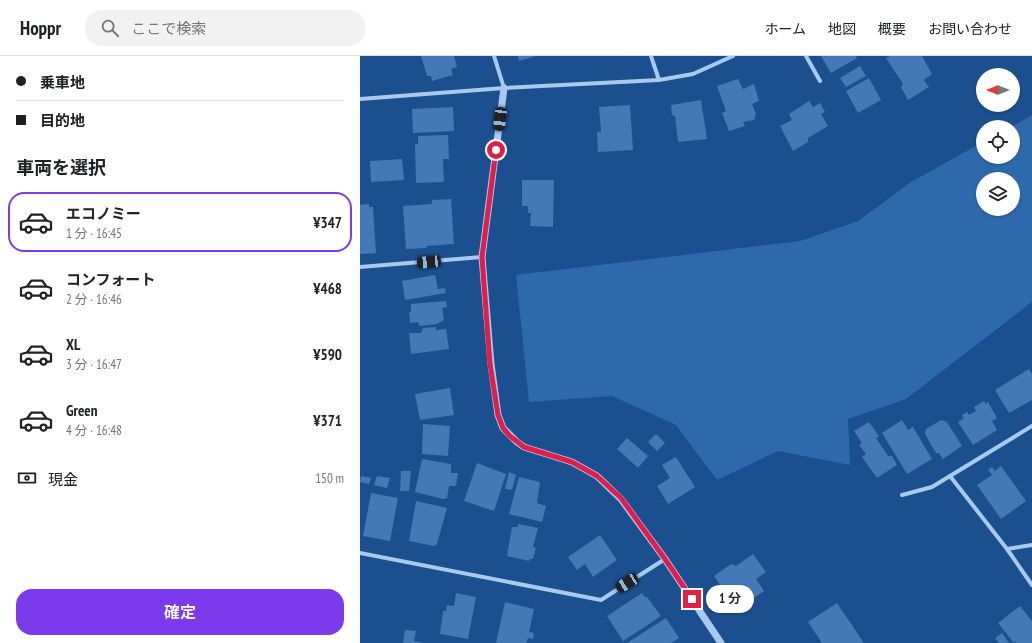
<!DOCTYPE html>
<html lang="ja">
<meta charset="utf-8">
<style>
:root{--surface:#fff;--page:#f2f2f2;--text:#202124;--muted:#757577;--line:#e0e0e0;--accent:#7c3aed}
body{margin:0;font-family:"PT Sans Narrow","Noto Sans JP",sans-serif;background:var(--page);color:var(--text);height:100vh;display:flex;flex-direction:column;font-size:15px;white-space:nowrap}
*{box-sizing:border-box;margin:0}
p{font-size:13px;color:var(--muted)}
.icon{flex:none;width:22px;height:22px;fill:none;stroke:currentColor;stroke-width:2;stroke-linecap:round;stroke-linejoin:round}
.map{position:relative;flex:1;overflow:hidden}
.details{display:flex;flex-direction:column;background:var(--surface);width:360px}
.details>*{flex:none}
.guide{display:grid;align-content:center;height:88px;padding:0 16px;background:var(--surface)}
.needle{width:26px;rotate:270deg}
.controls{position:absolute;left:616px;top:12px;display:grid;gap:8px}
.controls a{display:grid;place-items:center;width:44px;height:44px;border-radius:50%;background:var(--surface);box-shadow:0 1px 3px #0004;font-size:20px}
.end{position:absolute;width:18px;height:18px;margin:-9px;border:5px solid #e11d48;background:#fff;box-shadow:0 0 0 2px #fff}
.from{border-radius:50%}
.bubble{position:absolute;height:28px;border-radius:14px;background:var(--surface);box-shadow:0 1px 3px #0004;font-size:13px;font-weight:600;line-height:28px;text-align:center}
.car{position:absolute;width:12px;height:24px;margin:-12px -6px;border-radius:5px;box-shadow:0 0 3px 1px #0007;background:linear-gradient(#222 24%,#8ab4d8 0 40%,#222 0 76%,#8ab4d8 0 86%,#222 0)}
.guide b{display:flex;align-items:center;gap:14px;height:38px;font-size:15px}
.guide b+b{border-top:1px solid var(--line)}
.guide i{width:10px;height:10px;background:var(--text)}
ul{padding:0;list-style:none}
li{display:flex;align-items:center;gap:12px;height:60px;margin:0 8px 6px;padding:0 8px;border:2px solid transparent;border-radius:16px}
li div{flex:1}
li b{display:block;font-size:15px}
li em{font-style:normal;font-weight:600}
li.current{border-color:var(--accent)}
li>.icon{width:36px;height:36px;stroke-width:1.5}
h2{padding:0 16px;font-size:18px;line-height:48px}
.pay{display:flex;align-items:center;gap:10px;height:44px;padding:0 16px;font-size:15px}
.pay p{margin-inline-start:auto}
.button{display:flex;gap:8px;margin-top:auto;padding:8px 16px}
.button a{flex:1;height:46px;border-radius:16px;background:var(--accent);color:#fff;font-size:16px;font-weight:600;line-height:46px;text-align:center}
header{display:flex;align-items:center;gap:24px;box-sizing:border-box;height:56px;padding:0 20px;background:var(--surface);border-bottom:1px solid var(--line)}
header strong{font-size:19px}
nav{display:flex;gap:22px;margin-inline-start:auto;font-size:14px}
.search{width:280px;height:36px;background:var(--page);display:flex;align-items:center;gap:10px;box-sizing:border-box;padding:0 14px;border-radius:16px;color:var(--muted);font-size:15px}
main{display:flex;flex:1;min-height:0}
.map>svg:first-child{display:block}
.green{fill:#2e69ad;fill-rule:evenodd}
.building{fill:#4478b7}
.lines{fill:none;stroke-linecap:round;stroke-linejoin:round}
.minor{stroke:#a9c9ee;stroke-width:4}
.tertiary{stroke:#a9c9ee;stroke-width:7}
.route{stroke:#e11d48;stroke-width:5}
</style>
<header>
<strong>Hoppr</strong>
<div class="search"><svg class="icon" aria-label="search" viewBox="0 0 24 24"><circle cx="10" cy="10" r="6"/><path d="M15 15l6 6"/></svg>ここで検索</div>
<nav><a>ホーム</a><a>地図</a><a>概要</a><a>お問い合わせ</a></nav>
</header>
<main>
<section class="details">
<div class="guide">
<b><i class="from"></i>乗車地</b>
<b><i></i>目的地</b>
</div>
<h2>車両を選択</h2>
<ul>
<li class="current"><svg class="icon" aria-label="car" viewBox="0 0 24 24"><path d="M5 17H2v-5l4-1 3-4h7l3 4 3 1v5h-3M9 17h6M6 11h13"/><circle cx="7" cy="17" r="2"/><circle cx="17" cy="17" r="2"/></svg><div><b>エコノミー</b><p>1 分 · 16:45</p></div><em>¥347</em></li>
<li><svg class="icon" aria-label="car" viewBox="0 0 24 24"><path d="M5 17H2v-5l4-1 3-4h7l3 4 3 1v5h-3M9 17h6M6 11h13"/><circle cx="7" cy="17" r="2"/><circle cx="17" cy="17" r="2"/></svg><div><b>コンフォート</b><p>2 分 · 16:46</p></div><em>¥468</em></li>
<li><svg class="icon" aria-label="car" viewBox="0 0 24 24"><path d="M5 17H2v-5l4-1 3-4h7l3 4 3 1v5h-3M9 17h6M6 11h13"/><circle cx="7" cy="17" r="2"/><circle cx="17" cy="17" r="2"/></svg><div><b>XL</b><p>3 分 · 16:47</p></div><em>¥590</em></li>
<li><svg class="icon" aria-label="car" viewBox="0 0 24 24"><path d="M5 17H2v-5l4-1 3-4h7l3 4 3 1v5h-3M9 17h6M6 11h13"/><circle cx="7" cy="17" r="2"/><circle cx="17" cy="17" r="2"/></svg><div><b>Green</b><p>4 分 · 16:48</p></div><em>¥371</em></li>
</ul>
<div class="pay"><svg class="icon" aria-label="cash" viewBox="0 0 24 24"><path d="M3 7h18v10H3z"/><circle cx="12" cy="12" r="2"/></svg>現金<p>150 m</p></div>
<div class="button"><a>確定</a></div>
</section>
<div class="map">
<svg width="672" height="587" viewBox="0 0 672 587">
<rect width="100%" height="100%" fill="#1b4f8f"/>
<!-- green -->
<path class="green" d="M672,59V246L546,343L488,363L490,409L418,395L357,424L316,369L252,340L169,346L156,219L440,185L498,165L551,126L623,86V101H653V71H651ZM623,123H653V153H623Z"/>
<!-- building -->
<g class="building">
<polygon points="61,0 94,0 97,11 91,13 93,19 72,25 71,20 67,20"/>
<polygon points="158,0 176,0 159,5"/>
<polygon points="461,0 496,0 497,2 471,17"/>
<polygon points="530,0 562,0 572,18 564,24 569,31 548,44 541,31 543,28 526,2"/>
<polygon points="500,10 506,20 486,31 480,22"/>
<polygon points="509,22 521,44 498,57 486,35"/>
<polygon points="378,23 383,33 394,28 399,45 392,48 396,58 394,64 383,66 385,70 369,75 362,57 366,55 357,30"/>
<polygon points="341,44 347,83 318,86 315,60 312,59 311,49"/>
<polygon points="449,45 453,51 460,47 465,56 461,58 468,70 448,82 448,86 433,95 420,70 432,64 429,58"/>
<polygon points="270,49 273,94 238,96 237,76 241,76 239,51"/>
<polygon points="93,51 94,75 53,77 52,53"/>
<polygon points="88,79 89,103 83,103 84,126 56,127 55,88 58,88 58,80"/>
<polygon points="42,103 44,124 11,126 10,105"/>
<polygon points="162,124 194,124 193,171 170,170 171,157 168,157 168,150 162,150"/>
<polygon points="91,143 94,188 66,190 67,192 46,193 43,150 72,148 72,144"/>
<polygon points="9,148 9,151 13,151 16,197 0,198 0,149"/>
<polygon points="75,219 78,233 85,232 86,237 45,244 42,225"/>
<polygon points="86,245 87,251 82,252 84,264 77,268 60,270 58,266 50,267 49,256 51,255 51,248"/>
<polygon points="76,271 76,274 86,273 89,293 51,298 49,277 61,277 63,272"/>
<polygon points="669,313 672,318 672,344 649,357 635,334"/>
<polygon points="90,332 94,359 60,364 55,338"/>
<polygon points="624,345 626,348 628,346 637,362 632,365 637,374 613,389 598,366 604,362 602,359 607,356 609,359 616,355 614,351"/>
<polygon points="542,364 548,374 553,371 572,403 547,418 522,377"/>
<polygon points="581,364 587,366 602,390 583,403 579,397 576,397 565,378 566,373"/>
<polygon points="509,366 519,380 516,382 528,400 532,400 537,409 517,422 502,401 506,398 499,389 502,387 494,375"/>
<polygon points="63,368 90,370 88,400 62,398"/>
<polygon points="296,378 305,387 297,395 288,386"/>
<polygon points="267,382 288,400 278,412 257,393"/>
<polygon points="316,401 335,431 308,448 297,430 310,422 302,409"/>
<polygon points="62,403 91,408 91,417 98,417 96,430 89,430 87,442 83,443 55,436"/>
<polygon points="117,407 146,418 134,455 104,445"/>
<polygon points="641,410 666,445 641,463 617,429 632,419 628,414 632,411 635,415"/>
<polygon points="41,415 51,415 49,435 40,435"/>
<polygon points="149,416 156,419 152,434 145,433"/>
<polygon points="1,420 11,422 9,428 0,426"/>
<polygon points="17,420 30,422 27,432 14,429"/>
<polygon points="159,421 180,426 177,447 186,450 182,466 149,458"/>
<polygon points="11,437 38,442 30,485 3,480"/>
<polygon points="56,445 87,452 77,488 74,490 49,485"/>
<polygon points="158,468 178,472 173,491 176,492 173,503 170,503 169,505 147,500 152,471 158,471"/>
<polygon points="240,479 257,504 233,521 225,508 217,514 208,501"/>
<polygon points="393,498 406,516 396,523 404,535 388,546 383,539 372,547 354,520 371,508 376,510"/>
<polygon points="96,537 116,541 108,583 80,578 83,555 86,555 87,549 94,550"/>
<polygon points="282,537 285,541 287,541 301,560 263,585 247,560"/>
<polygon points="145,546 174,553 169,576 174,577 173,583 168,582 166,587 136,587"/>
<polygon points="477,547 504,587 462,587 448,566"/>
<polygon points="660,550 672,565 672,587 656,587 655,585 654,587 638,567"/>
<polygon points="306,562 319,582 311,587 267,587"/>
<polygon points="45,574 56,575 54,585 64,587 43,587"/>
<polygon points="642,577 649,587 639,587 635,582"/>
</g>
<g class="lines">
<!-- minor -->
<g class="minor">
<polyline points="134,0 144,32"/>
<polyline points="291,0 299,24"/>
<polyline points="446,0 460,25"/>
<polyline points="0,43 144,32 299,24 333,18 373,0"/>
<polyline points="0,211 122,201"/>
<polyline points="672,370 590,420 647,493 672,529"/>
<polyline points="542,439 572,431 590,420"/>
<polyline points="647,493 672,489"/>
<polyline points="0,497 241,544 305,503"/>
</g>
<!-- tertiary -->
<polyline class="tertiary" points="144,32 122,201 131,308 138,359 143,372 157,386 164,391 212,406 237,420 261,443 305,503 361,587"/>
</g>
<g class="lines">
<!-- route -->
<polyline class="route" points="136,94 122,201 130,308 138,359 143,372 150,380 164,391 212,406 237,420 261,442 305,503 332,543"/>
</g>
</svg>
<div class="controls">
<a><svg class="needle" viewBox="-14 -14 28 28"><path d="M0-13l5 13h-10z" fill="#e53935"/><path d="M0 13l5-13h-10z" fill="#757577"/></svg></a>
<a><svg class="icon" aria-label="locate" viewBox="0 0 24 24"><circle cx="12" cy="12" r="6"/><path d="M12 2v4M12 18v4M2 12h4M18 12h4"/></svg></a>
<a><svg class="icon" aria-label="layers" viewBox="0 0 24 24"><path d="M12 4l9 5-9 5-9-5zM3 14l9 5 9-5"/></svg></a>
</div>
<i class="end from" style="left:136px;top:94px"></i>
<i class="end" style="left:332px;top:543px"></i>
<div class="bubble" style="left:346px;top:529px;width:48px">1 分</div>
<i class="car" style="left:140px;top:63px;rotate:187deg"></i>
<i class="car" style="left:69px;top:206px;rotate:265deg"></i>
<i class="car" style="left:267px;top:527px;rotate:238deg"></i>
</div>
</main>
